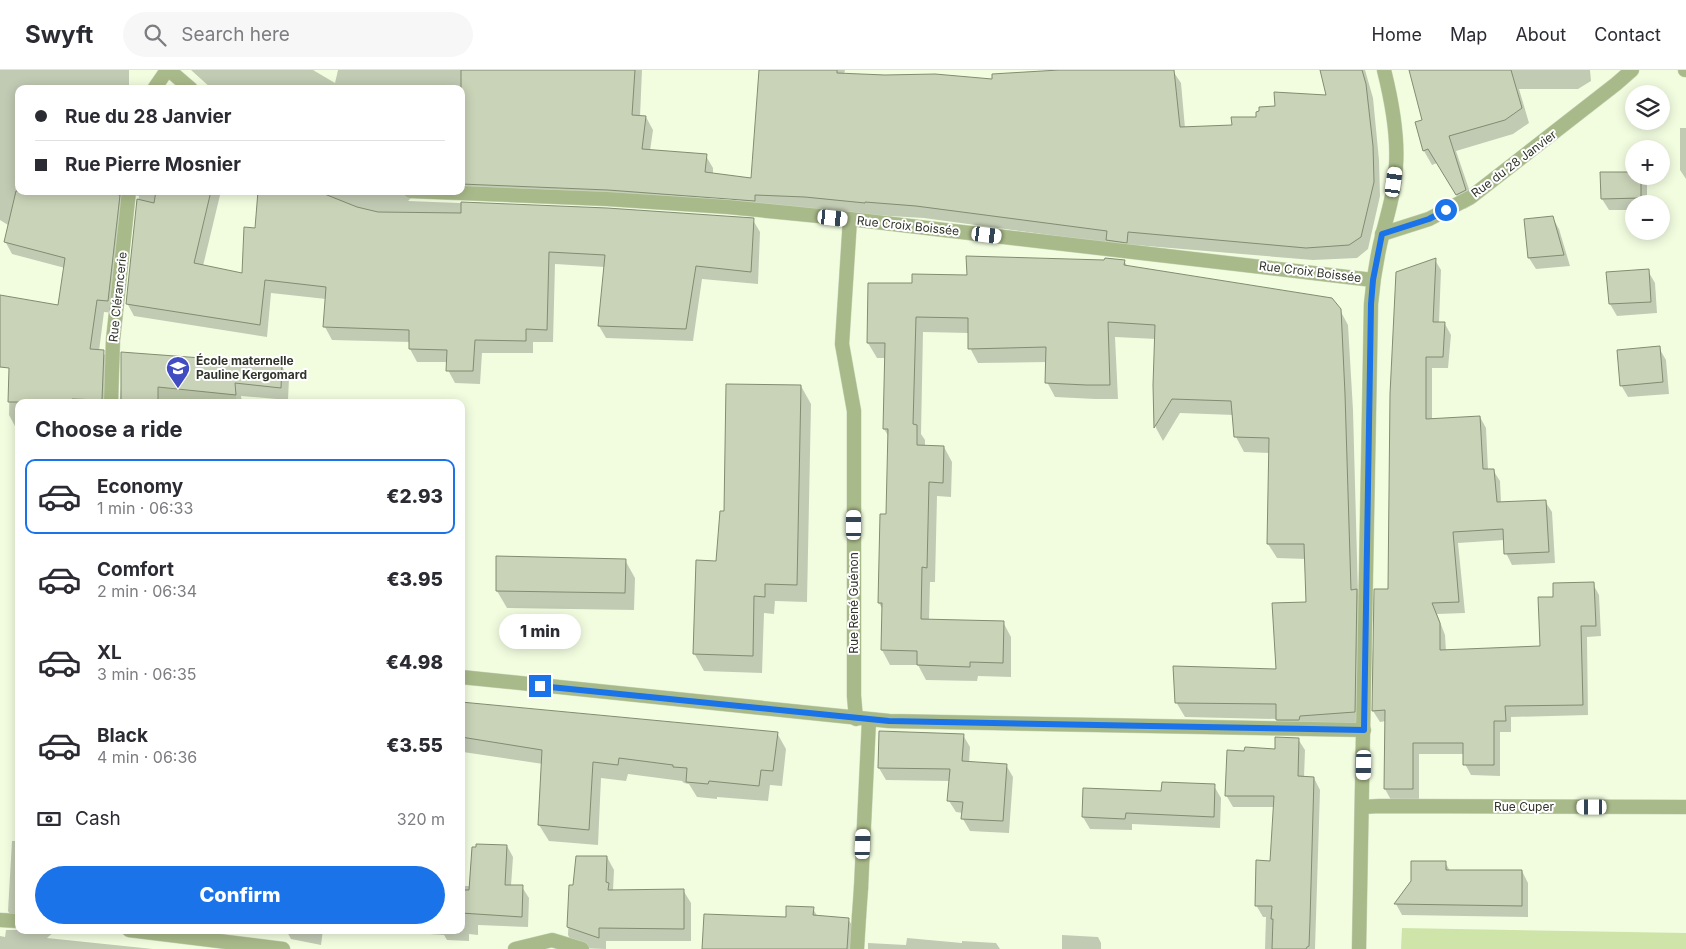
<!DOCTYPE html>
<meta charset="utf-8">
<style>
:root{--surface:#fff;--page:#f7f7f7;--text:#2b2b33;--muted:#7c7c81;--line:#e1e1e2;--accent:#1a73e8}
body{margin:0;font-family:Inter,sans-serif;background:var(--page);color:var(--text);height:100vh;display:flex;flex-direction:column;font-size:19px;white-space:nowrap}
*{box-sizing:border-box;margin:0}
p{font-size:16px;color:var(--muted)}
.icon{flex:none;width:28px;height:28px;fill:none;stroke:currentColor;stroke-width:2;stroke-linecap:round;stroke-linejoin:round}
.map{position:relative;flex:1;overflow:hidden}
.sheet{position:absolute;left:15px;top:329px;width:450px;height:535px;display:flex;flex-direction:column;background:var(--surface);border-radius:10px;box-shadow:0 2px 12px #0003}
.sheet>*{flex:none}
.guide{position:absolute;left:15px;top:15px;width:450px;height:110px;border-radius:10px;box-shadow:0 2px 12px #0003;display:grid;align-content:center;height:110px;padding:0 20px;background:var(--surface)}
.fabs{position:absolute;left:1625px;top:15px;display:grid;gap:10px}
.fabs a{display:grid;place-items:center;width:45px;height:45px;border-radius:50%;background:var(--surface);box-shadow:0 2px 12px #0003;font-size:25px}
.end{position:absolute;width:22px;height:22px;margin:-11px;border:6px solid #1a73e8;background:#fff;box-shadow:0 0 0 2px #fff}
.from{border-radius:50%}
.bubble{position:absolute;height:35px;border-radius:18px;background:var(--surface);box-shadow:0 2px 12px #0003;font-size:16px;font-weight:800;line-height:35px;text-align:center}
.car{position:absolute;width:15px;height:30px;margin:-15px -8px;border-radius:6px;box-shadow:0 0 4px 1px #0007;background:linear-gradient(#fff 24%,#345 0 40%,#fff 0 76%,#345 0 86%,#fff 0)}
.guide b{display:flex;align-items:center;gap:18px;height:48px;font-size:19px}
.guide b+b{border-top:1px solid var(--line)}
.guide i{width:12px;height:12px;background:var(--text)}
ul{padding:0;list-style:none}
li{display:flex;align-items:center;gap:15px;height:75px;margin:0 10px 8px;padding:0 10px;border:2px solid transparent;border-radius:10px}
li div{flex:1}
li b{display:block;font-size:19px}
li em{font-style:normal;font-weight:800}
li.on{border-color:var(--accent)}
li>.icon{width:45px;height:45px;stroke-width:1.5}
h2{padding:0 20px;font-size:22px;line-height:60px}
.pay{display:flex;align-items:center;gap:12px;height:55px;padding:0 20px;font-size:19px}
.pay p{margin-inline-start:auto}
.button{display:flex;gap:10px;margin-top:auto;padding:10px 20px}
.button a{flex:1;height:58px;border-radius:30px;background:var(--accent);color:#fff;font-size:20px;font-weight:800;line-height:58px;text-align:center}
header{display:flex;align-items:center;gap:30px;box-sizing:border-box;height:70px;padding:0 25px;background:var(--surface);border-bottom:1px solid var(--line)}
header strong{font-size:24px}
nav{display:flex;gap:28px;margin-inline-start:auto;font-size:18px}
.search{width:350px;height:45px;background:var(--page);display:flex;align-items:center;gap:12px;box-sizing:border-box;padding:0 18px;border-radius:28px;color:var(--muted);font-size:19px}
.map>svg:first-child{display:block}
.built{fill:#e6f4d0}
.green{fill:#cfe4a9}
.shadow{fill:#0003}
.building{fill:#c9d3b7;stroke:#828c71}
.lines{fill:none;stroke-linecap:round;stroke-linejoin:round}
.pedestrian-casing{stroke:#cfd9bf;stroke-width:15}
.minor-casing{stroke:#cfd9bf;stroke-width:15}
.tertiary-casing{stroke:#cfd9bf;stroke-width:15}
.pedestrian{stroke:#a9ba8a;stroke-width:14}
.minor{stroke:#a9ba8a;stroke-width:14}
.tertiary{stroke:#a9ba8a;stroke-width:14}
.route{stroke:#1a73e8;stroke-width:6}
.labels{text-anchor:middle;stroke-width:4;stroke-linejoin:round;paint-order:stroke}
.street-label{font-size:12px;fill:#31352a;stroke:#fff}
.poi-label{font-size:12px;font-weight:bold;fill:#31352a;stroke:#fff;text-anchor:start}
</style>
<header>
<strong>Swyft</strong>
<div class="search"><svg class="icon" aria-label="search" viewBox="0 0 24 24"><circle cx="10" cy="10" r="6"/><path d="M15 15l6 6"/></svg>Search here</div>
<nav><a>Home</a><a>Map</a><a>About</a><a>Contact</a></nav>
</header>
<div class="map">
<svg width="1686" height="879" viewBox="0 0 1686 879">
<rect width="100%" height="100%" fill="#f2fde0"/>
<!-- built -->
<polygon class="built" points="121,303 235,313 236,332 121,332"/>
<!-- green -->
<polygon class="green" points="1402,858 1686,863 1686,879 1401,879"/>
<!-- shadow -->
<g class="shadow">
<polygon points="0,0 129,0 129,19 19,19 19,121 221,121 203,196 243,204 256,159 259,121 461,121 461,19 212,19 191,0 313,0 335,13 338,0 642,0 640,47 646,47 653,60 650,81 706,86 713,98 713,104 752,109 760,0 845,0 844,4 993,10 1081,0 1173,1 1181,13 1185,58 1234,56 1258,48 1277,37 1327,26 1322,0 1365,0 1373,28 1379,90 1380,126 1368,179 1357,188 1313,190 1135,175 1134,185 1109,173 924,148 872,145 871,146 414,125 408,131 606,139 753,150 760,162 758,214 702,209 693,271 606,268 599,256 605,197 555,194 553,272 533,272 533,283 482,283 480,314 455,313 448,300 448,292 417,292 410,279 410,272 332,270 325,257 326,229 271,223 267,267 134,246 127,233 139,126 133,125 115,243 104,242 99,281 103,282 110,294 109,332 19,332 19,358 16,358 9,345 12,228 59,236 65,198 12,184 5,171 8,155 0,150"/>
<polygon points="1410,0 1590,0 1591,11 1578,19 1519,19 1529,53 1513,64 1456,81 1474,134 1465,139 1437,93 1432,95 1424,81 1416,53 1424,51"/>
<polygon points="1680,58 1686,58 1686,109 1680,100"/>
<polygon points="1634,106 1642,106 1647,114 1647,134 1634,134 1634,140 1609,140 1602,129"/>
<polygon points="1552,147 1559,159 1570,196 1536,199 1529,188"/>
<polygon points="1435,190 1441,200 1439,253 1445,254 1451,265 1448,298 1432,298 1432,350 1480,347 1486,358 1488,400 1493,400 1500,411 1501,433 1545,431 1552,442 1555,493 1512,495 1506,483 1505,470 1458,473 1465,543 1437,544 1445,565 1446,581 1541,578 1555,528 1593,514 1599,525 1601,566 1587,567 1588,645 1511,647 1511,662 1500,662 1500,706 1471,705 1465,694 1464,684 1419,684 1419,730 1391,730 1385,719 1386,651 1380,652 1373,641"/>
<polygon points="1124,191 1128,197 1340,240 1348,255 1353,340 1358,524 1365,535 1362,657 1285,664 1276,649 1185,647 1176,632 1278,600 1307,533 1306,489 1277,488 1268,474 1270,383 1244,382 1236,367 1234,345 1180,343 1163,371 1156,358 1154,315 1156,269 1115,267 1118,329 1095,329 1055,327 1047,312 1047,292 978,293 970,278 969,263 923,262 921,364 925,370 925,376 944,377 952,392 951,427 937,426 935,512 930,512 929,550 1003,552 1011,567 1011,607 978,606 977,611 926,610 918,595 890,595 882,580 883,540 879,533 887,446 889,367 884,359 886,288 877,288 868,273 869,214 914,215 968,206"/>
<polygon points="1648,201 1655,213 1657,243 1617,246 1610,234"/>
<polygon points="1659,278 1666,290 1669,324 1628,327 1621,315"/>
<polygon points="123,283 281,295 289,308 288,330 241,326 242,332 195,332 164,329 164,332 120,332"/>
<polygon points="801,316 811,334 807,532 775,531 774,544 764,543 762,603 704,601 694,583 717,492"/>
<polygon points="19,398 19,444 15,439"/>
<polygon points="625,490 635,508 634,540 507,538 497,521"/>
<polygon points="461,633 777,663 786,679 782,716 770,715 768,731 717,727 717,729 697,727 689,714 684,713 682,711 628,704 626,711 601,708 598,775 549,771 539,755 543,694 463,682 461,679"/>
<polygon points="963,665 970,677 969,693 1006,695 1013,707 1009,763 970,761 963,749 963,743 956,742 949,731 950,711 886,710 879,698"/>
<polygon points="1298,669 1305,680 1304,708 1314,708 1320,720 1315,879 1265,879 1266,847 1263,847 1256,835 1272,792 1274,737 1233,737 1226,725 1276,681"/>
<polygon points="1214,716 1221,728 1220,758 1132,754 1132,760 1090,759 1083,747"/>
<polygon points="12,771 19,771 19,854 15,853 8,841"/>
<polygon points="507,776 513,787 511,816 522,817 529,828 528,857 478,855 478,865 469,864 469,871 447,870 444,865 401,862 399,860 461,860 461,816 471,816"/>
<polygon points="607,787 614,800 613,821 683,820 691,833 691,871 606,871 606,879 575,878 568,865 570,816 575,816"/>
<polygon points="1445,792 1450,801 1522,801 1528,813 1528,847 1402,845 1396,834 1412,811"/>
<polygon points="813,839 818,847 848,849 855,860 854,879 704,879"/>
<polygon points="6,860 56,860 47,868 153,879 0,879 0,866 5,867"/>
<polygon points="286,860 323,860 321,875 291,869"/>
<polygon points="1062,865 1098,867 1101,873 1101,879 1062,879"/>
<polygon points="907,868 962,873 962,871 996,873 1000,879 868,879 868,873 906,875"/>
</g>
<!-- building -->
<g class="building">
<polygon points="461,0 635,0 632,45 646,46 642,79 707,84 705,102 751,108 759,0 837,0 837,3 885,5 935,4 992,9 992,4 1059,0 1174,0 1180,57 1232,55 1231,47 1256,47 1256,42 1259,41 1259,37 1275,36 1274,22 1326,25 1320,0 1362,0 1366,14 1373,76 1374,112 1361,167 1349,175 1306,178 1128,162 1127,173 1106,170 1107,161 916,136 865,132 865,133 805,127 755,125 755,131 608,120 461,114"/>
<polygon points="1409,0 1511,0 1522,38 1505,50 1449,66 1466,120 1456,125 1428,79 1423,81 1415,52 1422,50"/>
<polygon points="1600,102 1634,102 1634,106 1641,106 1641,128 1601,129"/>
<polygon points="16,121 103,121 120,125 108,231 97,230 90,279 104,280 102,330 72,329 72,332 8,332 9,298 0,297 0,225 58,235 65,188 4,172"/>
<polygon points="156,121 211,121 194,193 242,203 244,157 255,158 258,121 317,121 357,137 378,142 461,143 461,132 607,138 754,148 751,202 696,196 686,259 598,256 605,185 549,182 547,260 526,259 526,271 475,270 473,301 446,301 447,280 409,279 409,260 323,257 326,217 265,210 260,255 126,234 137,129 154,133"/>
<polygon points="1553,146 1564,185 1528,188 1524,149"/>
<polygon points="966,186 1104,190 1105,188 1125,190 1124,195 1332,228 1341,239 1345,324 1351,520 1357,519 1355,642 1300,646 1299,650 1276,650 1276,634 1175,633 1173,596 1276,599 1272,533 1306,532 1304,474 1267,474 1269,368 1234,367 1231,331 1172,329 1154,358 1153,315 1155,255 1108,252 1110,315 1086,315 1045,313 1046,277 968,279 968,248 916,247 913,354 917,355 917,375 944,376 943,413 929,412 927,498 922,497 921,549 1004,551 1003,593 970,592 970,597 917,595 917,581 881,580 882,533 878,533 880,444 886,444 888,359 883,359 885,273 867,273 868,213 912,213 912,204 967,205"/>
<polygon points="1436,188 1433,252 1445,252 1443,287 1426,287 1426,349 1480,346 1483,399 1494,399 1497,432 1546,430 1549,482 1504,484 1503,459 1453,462 1459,532 1432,533 1440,553 1440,580 1540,576 1538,527 1553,527 1553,513 1594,512 1596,556 1581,556 1583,635 1505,636 1506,651 1494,651 1494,695 1463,695 1463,673 1413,673 1413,719 1384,719 1385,640 1372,641 1374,519 1388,519 1390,324 1396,202"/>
<polygon points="1649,199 1651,232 1609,234 1606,202"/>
<polygon points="1660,276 1663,312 1620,316 1617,280"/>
<polygon points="121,282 282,294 281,318 235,313 236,325 158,317 158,332 121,332"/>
<polygon points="726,314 801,315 797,515 765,514 765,527 754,526 753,586 693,584 696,490 716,491 720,441 724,441"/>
<polygon points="496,486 626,489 625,523 496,521"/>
<polygon points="461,632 778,662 773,701 761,700 759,716 709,711 708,714 686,712 687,698 673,697 673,695 619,688 618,695 593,692 589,760 538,755 542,680 461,667"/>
<polygon points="879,661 964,664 962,691 1007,694 1003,751 961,749 963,732 947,731 950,699 878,698"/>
<polygon points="1275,667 1299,668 1298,706 1314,707 1310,850 1309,876 1307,877 1306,879 1272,879 1273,849 1271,849 1272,836 1255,836 1256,790 1270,791 1274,726 1225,726 1227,680 1244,681 1245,677 1275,679"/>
<polygon points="1162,712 1215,714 1214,747 1126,743 1125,749 1082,747 1083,718 1161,721"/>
<polygon points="476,774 507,775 505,815 523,815 522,847 461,843 461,820 469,820 472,777 476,777"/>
<polygon points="576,786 607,786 606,812 609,813 608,820 684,819 684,859 599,858 599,868 567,857 569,815 573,815"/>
<polygon points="1411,791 1446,791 1446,800 1522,800 1522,836 1394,834 1411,811"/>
<polygon points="786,836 814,837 813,845 849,848 847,879 702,879 704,844 786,847"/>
</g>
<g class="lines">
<!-- pedestrian casing -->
<g class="pedestrian-casing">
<polyline id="pedestrian" points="859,846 861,818"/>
</g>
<!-- minor casing -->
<g class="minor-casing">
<g id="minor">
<polyline points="169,0 191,19"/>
<polyline points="1685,0 1686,0"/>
<polyline points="154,19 167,0"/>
<polyline points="410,121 607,129 728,137 850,149 1373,210"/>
<polyline points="850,149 842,274 854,341 854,626 856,649"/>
<polyline points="1382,164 1429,149 1471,127 1616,14 1632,0"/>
<polyline points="111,332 113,270 129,121"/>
<polyline points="461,607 889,651 1364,660"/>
<polyline points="1363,737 1379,736 1686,737"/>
<polyline points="861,818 869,650"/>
<polyline points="0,850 19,851"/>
<polyline points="129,860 283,879"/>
<polyline points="515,879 552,870 582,879"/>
<polyline points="857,879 859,846"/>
</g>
</g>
<!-- tertiary casing -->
<g class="tertiary-casing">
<path id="tertiary" d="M1359,879L1371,234C1373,210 1377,186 1383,162C1389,140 1395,118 1396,95C1398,65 1391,28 1384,0"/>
</g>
<!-- pedestrian -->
<use href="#pedestrian" class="pedestrian"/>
<!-- minor -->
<use href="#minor" class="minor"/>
<!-- tertiary -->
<use href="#tertiary" class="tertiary"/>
</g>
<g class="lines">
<!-- route -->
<polyline class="route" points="540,616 889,651 1364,660 1371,234 1373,210 1382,164 1429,149 1446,140"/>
</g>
<!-- icons -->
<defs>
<g id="school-pin" transform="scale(1.25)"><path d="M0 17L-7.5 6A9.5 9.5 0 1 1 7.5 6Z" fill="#434dc2" stroke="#fff"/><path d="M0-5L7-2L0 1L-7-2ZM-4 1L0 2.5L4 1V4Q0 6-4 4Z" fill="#fff"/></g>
</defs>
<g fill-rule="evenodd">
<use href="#school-pin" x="178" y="298"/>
</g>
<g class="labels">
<!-- street labels -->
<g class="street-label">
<text transform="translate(1514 94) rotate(-37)" y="4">Rue du 28 Janvier</text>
<text transform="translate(908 156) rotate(6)" y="4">Rue Croix Boissée</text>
<text transform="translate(1310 202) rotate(7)" y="4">Rue Croix Boissée</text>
<text transform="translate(118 227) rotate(-84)" y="4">Rue Clérancerie</text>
<text transform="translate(854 533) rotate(-90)" y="4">Rue René Guénon</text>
<text x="1524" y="741">Rue Cuper</text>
</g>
<!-- poi labels -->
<g class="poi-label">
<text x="196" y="295">École maternelle<tspan x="196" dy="14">Pauline Kergomard</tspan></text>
</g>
</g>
</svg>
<div class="fabs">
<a><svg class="icon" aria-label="layers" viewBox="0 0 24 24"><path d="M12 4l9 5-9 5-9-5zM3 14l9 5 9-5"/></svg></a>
<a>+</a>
<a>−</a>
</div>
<i class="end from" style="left:1446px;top:140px"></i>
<i class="end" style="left:540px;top:616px"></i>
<div class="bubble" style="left:499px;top:544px;width:82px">1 min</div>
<i class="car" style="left:1394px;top:112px;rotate:8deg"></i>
<i class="car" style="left:833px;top:148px;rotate:96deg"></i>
<i class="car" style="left:987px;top:165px;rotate:97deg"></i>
<i class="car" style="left:854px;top:455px;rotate:0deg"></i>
<i class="car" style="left:1364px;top:695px;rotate:181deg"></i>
<i class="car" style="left:1592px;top:737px;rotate:270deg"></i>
<i class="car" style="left:863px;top:774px;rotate:2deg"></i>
<div class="guide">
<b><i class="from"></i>Rue du 28 Janvier</b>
<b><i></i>Rue Pierre Mosnier</b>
</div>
<section class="sheet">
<h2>Choose a ride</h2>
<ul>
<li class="on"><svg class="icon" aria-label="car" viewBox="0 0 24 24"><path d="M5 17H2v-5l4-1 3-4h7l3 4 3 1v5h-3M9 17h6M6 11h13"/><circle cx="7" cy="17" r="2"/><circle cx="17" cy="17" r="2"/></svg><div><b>Economy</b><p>1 min · 06:33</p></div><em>€2.93</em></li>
<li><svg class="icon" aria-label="car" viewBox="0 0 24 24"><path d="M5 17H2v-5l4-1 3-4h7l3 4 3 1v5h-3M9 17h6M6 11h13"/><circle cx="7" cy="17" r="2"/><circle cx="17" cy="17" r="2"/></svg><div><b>Comfort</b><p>2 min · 06:34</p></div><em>€3.95</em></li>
<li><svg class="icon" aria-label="car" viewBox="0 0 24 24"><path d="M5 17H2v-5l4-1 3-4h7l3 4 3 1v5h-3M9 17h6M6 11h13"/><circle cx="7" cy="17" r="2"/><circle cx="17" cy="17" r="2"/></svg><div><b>XL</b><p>3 min · 06:35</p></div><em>€4.98</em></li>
<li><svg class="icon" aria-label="car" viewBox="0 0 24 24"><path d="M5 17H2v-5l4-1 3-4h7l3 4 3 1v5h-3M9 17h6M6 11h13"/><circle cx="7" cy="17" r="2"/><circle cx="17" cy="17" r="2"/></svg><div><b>Black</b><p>4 min · 06:36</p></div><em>€3.55</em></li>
</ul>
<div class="pay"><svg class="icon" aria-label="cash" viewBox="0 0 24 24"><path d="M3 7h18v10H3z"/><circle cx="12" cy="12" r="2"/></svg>Cash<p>320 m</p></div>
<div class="button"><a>Confirm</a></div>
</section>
</div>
